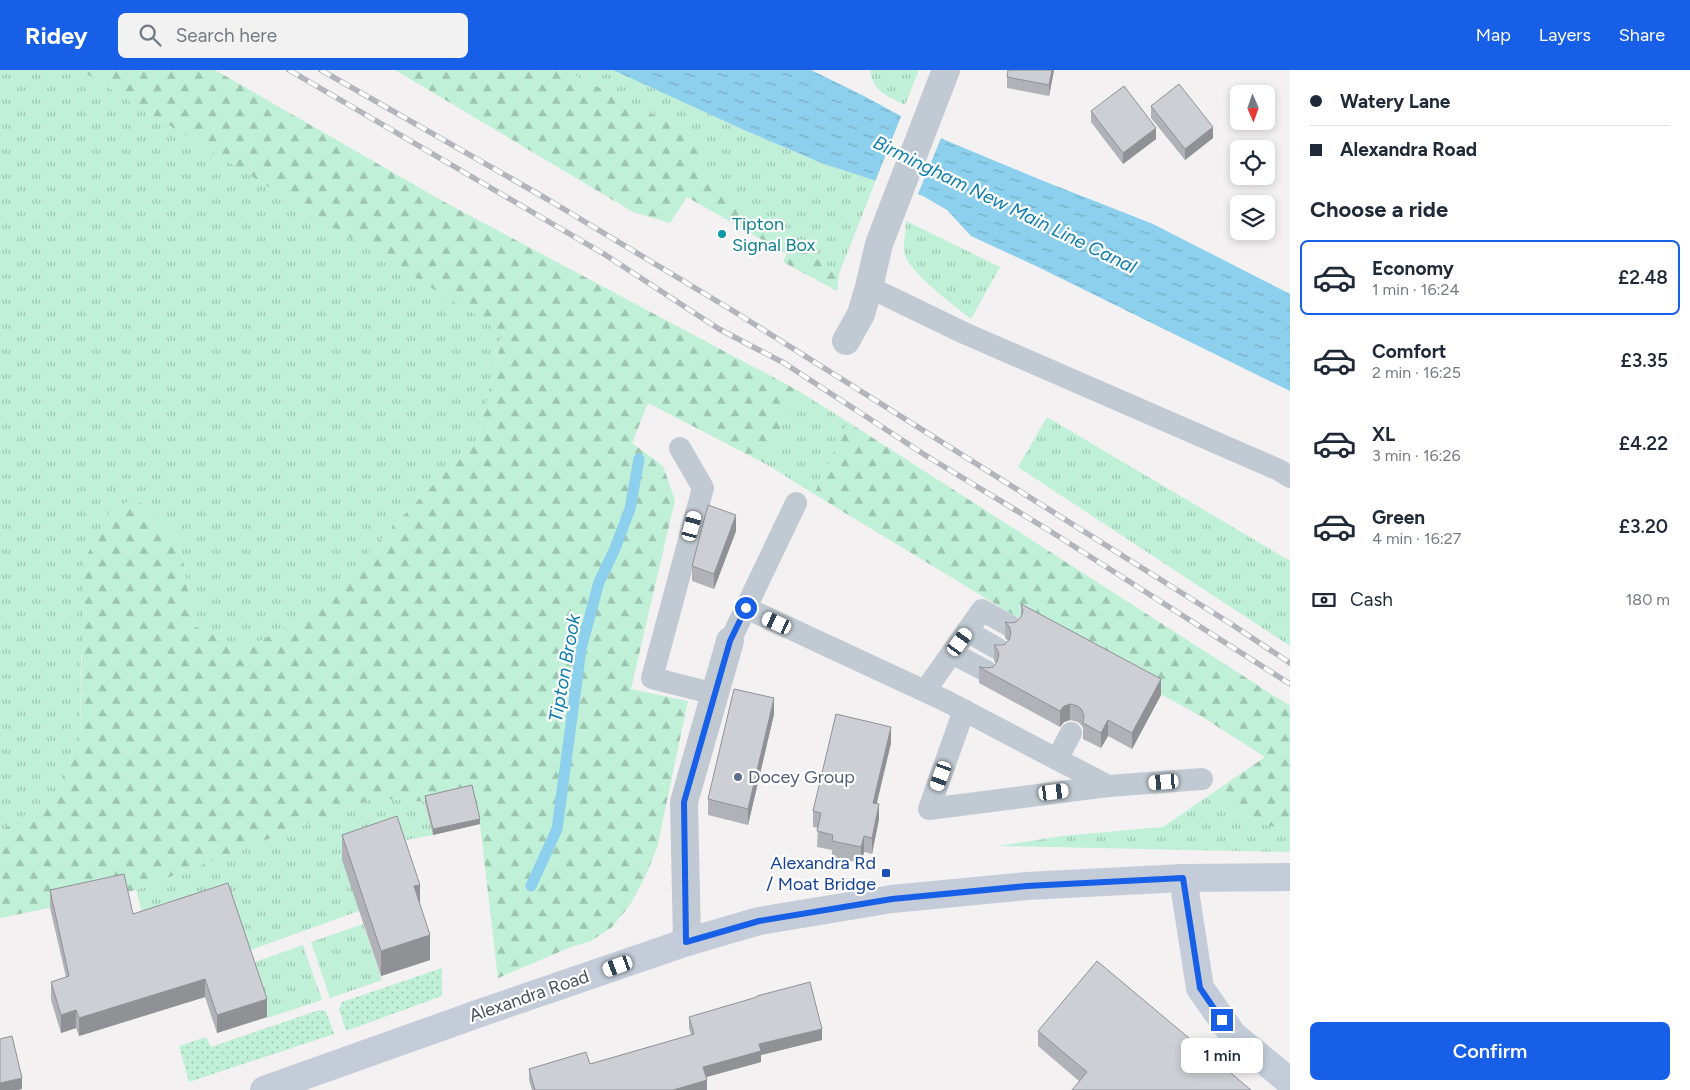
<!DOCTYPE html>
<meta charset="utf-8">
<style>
:root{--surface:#fff;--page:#f2f2f3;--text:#1f2937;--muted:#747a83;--line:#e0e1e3;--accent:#175fe7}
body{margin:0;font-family:Figtree,sans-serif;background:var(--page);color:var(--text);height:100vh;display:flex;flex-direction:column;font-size:19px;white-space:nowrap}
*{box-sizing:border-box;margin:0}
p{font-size:16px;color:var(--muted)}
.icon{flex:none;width:28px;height:28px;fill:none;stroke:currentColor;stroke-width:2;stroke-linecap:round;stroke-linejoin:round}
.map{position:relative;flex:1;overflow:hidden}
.sheet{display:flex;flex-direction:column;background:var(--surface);width:400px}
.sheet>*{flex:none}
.banner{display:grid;align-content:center;height:110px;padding:0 20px;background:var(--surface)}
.needle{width:32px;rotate:178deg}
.fabs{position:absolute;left:1230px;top:15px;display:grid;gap:10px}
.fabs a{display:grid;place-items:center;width:45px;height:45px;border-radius:8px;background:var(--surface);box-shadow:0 2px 8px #0003;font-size:25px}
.end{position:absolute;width:22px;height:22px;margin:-11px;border:6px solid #175fe7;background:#fff;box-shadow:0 0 0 2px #fff}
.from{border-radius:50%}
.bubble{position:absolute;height:35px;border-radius:8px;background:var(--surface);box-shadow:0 2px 8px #0003;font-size:16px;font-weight:600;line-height:35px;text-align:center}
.car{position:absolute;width:15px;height:30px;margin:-15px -8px;border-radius:6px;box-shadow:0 0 4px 1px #0007;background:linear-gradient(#fff 24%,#345 0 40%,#fff 0 76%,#345 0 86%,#fff 0)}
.banner b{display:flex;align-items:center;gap:18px;height:48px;font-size:19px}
.banner b+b{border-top:1px solid var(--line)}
.banner i{width:12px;height:12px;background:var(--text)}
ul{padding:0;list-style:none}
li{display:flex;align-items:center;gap:15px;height:75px;margin:0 10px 8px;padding:0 10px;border:2px solid transparent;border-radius:8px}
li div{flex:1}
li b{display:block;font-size:19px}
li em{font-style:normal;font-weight:600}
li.selected{border-color:var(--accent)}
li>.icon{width:45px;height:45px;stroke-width:1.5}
h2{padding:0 20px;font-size:22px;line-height:60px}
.pay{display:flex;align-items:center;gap:12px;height:55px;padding:0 20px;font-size:19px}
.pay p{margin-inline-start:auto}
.action{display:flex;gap:10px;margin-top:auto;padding:10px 20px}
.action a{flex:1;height:58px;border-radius:8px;background:var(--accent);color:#fff;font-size:20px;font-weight:600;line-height:58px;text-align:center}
header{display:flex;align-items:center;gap:30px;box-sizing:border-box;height:70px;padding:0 25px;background:var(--accent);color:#fff}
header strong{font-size:24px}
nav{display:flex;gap:28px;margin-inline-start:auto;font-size:18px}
.search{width:350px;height:45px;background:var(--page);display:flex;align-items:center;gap:12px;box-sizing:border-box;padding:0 18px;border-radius:8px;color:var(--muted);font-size:19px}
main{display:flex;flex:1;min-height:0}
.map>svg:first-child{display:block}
.grass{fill:url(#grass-tufts)}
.forest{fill:url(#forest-firs)}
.garden{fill:url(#garden-dots)}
.water{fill:url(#water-ripples)}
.pier{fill:#f3f1f1}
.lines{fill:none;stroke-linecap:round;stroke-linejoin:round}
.stream{stroke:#8dd0ed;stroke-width:11}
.lane{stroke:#c1cad2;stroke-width:22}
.street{stroke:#c1cad2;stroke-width:28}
.secondary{stroke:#c4ccd9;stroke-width:28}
.rail-casing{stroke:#b3b5bb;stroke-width:5.5}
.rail{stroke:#fff;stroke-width:4;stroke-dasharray:11;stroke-linecap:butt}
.wall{fill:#b0b2b7}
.shaded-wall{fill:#909195}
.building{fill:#cdcfd5;stroke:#909195}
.route{stroke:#175fe7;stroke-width:6}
.culture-dot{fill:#0f9aa8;stroke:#fff;stroke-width:2}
.service-dot{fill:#5c6f8a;stroke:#fff;stroke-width:2}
.transit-dot{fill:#1a4fb4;stroke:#fff;stroke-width:2}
.labels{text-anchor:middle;stroke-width:4.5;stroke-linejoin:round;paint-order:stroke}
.culture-label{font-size:18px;fill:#0d838f;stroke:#fff;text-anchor:start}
.service-label{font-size:18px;fill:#4e5e75;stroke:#fff;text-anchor:start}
.transit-label{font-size:18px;fill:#164399;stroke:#fff;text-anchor:end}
.street-label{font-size:18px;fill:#48525f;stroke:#fff}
.water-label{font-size:19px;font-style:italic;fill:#0b7eaf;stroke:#fff}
</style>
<header>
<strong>Ridey</strong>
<div class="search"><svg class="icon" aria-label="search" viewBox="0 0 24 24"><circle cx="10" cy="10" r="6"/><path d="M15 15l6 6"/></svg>Search here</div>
<nav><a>Map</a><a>Layers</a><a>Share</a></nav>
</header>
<main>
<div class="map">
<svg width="1290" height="1020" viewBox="0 0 1290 1020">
<defs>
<pattern id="grass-tufts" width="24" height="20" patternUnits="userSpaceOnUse" patternTransform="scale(1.25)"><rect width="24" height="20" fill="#c0f0d7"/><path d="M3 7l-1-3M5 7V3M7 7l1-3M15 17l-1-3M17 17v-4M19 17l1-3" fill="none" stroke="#9ec5b2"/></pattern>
<pattern id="forest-firs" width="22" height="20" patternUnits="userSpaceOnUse" patternTransform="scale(1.25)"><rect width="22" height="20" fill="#c0f0d7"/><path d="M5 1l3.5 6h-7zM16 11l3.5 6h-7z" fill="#9ec5b2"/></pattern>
<pattern id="garden-dots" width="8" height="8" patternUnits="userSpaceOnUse" patternTransform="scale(1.25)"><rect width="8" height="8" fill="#c0f0d7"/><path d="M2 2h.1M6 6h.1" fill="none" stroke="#9ec5b2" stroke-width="1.8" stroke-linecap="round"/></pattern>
<pattern id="water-ripples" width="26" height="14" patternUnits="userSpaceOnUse" patternTransform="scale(1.25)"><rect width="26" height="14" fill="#8dd0ed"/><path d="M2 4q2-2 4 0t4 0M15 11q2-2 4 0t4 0" fill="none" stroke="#75abc3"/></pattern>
</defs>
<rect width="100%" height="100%" fill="#f3f1f1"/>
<!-- grass -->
<g class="grass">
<polygon points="0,0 80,0 503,261 478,368 382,468 314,542 245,579 194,556 180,472 81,585 80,668 56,723 0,762"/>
<polygon points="564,0 613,0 744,60 824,94 876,110 839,204 701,104 700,68"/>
<path d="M870,0H919L905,35C886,25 874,23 870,0Z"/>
<path d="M906,151L1000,197L971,249C956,237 907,201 904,182C903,173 906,161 906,151Z"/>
<polygon points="797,320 848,352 814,424 766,394"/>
<polygon points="1047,347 1290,491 1290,576 1018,397"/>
<path d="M1214,722C1240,742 1257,756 1290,760V782L999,776L1062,766L1163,757Z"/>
<polygon points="374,728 425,732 433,765 391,773 359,841 245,882 146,857 136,820"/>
<polygon points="363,854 382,910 330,928 311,872"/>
<polygon points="303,875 322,930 267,948 249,894"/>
</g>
<!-- forest -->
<g class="forest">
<polygon points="80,0 215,0 446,133 797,320 766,394 648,333 632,373 663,396 675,430 631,619 688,631 657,778 644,809 630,835 612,857 591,871 571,877 498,908 480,754 472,720 425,732 374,728 136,820 0,848 0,762 56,723 80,668 84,491 109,443 135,427 180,472 194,556 245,579 314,542 382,468 478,368 503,262"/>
<polygon points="395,0 564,0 700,68 701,104 839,204 837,221 783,192 787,184 687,127 670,153 633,142"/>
<path d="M848,352L1290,636V760C1257,756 1240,742 1214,722L1265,687L1201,646L1015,546L814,424Z"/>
</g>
<!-- garden -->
<g class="garden">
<polygon points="442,898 442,926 346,961 339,939 342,932"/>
<polygon points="319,940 326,941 334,964 189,1012 179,976 206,967 211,977"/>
</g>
<!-- water -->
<polygon class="water" points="613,0 811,0 864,26 945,70 1041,110 1153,154 1290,224 1290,321 1040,198 971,166 947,140 923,126 824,94 744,60"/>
<!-- pier -->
<polygon class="pier" points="902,44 942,66 917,126 875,112"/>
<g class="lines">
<!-- stream -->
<polyline class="stream" points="531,816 557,759 581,579 599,512 614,481 630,439 639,389"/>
<!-- lane -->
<g class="lane">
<polyline points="869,217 964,263 1279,400 1290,407"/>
<polyline points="680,378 703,418 652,608 715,624"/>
<polyline points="746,538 946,631 1108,716 1202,709"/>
<polyline points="967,561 998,579"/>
<polyline points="730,571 796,433"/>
<polyline points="952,583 986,601"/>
<polyline points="925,621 982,540 1010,556"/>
<polyline points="964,640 929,739 1108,716"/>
<polyline points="1057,689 1071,663"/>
</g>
<!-- street -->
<g class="street">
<polyline points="846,271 861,244 869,217 879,174 946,0"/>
<polyline points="687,872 684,732 730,571"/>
</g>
<!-- secondary -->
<g class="secondary">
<polyline points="1183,808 1200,918 1233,965 1290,1012"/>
<polyline points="264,1020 483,942 687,872 759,851 892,829 1027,816 1183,808 1290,807"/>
</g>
<!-- rail casing -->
<g class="rail-casing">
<g id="rail">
<polyline points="289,0 604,184 719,259 784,293 925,385 1050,461 1290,614"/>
<polyline points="321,0 547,129 730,239 1228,552 1290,593"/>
</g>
</g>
<!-- rail -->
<use href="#rail" class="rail"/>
</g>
<!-- wall -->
<g class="wall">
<polygon points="1054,0 1049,26 1007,18 1007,7"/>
<polygon points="1151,36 1213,68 1185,90 1151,48"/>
<polygon points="1091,41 1156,69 1123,94 1091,52"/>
<polygon points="736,461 714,519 692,511 692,496"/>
<polygon points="1021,534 1161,625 1132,679 1108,666 1101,678 1083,669 1083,658 1082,656 1078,652 1070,650 1064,652 1060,657 979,613 979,597 987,598 993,597 996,593 994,591 994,575 1004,575 1008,571 1005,568 1005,552 1011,553 1016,552 1021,547"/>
<polygon points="774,644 748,755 708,745 708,729"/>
<polygon points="891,673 877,733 879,749 872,784 864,782 861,793 832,787 832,780 817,777 818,758 813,757 813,741"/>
<polygon points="425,726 480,754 433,765 425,732"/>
<polygon points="342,765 420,834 430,890 381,906 342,790"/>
<polygon points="50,820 133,844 267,947 217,963 205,927 79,966 76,958 61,963 51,930 51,912 66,907 50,838"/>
<polygon points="689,947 822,970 761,985 761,992 706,1007 707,1020 532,1020 529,1010 529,999 590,994 691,965 689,958"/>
<polygon points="1038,961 1251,1020 1079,1011 1038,976"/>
</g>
<!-- shaded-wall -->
<g class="shaded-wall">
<polygon points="1052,0 1054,0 1049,26 1049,15"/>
<polygon points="1213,57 1213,68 1185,90 1185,79"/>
<polygon points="1156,58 1156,69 1123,94 1123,83"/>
<polygon points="736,445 736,461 714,519 714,504"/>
<polygon points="1161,609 1161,625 1132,679 1132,663"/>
<polygon points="774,628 774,644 748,755 748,739"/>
<polygon points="1070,634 1070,650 1064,652 1060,657 1060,641 1064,636"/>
<polygon points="1108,650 1108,666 1101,678 1101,663"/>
<polygon points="891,657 891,673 873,748 873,733"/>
<polygon points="879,734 879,749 872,784 872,768"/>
<polygon points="480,749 480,754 433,765 433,759"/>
<polygon points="864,766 864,782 861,793 861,777"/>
<polygon points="420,815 420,840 414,816"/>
<polygon points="430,865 430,890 381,906 381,881"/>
<polygon points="205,909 205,927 79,966 79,948"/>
<polygon points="267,929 267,947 217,963 217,945"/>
<polygon points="76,940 76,958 61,963 61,945"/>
<polygon points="822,959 822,970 761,985 761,992 703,1008 703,997 759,974"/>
<polygon points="22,1008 22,1019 18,1020 0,1020 0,1013"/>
<polygon points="707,1010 707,1020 673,1020"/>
</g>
<!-- building -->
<g class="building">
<polygon points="1008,0 1052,0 1049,15 1007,7"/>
<polygon points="1179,14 1213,57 1185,79 1151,36"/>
<polygon points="1124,16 1156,58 1123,83 1091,41"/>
<polygon points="708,435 736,445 714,504 692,496"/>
<polygon points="1021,534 1161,609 1132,663 1108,650 1101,663 1083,653 1084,646 1082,640 1078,636 1070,634 1064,636 1060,641 979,597 987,598 993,597 997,592 999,584 997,579 994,575 1004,575 1009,570 1011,563 1009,556 1005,552 1011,553 1016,552 1021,547 1023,541"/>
<polygon points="734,619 774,628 748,739 708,729"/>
<polygon points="836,644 891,657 873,733 879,734 872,768 864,766 861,777 832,771 833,765 817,761 821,743 813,741"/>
<polygon points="472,715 480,749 433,759 425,726"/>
<polygon points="397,746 420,815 414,816 430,865 381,881 342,765"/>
<polygon points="124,804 133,844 228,813 267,929 217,945 205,909 79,948 76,940 61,945 51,912 69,906 50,820"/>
<polygon points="1097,891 1251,1020 1072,1020 1087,1002 1038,961"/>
<polygon points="810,912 822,959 759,974 761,981 703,997 707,1010 673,1020 535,1020 529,999 586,982 590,994 694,964 689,947 757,927 757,926"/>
<polygon points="12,966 22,1008 0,1013 0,969"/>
</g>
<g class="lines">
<!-- route -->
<polyline class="route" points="746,538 730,571 684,732 686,872 759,851 892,829 1027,816 1183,808 1200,918 1222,950"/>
</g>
<!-- markers -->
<circle class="culture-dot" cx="722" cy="164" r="5"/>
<circle class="service-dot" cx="738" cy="707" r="5"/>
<rect class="transit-dot" x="881" y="798" width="10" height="10" rx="2.5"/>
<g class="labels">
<!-- culture labels -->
<g class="culture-label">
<text x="732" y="160">Tipton<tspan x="732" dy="21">Signal Box</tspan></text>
</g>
<!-- service labels -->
<g class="service-label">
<text x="748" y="713">Docey Group</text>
</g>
<!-- transit labels -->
<g class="transit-label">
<text x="876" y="799">Alexandra Rd<tspan x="876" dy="21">/ Moat Bridge</tspan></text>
</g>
<!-- street labels -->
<g class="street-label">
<text transform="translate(529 926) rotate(-19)" y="6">Alexandra Road</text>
</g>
<!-- water labels -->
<g class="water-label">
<text transform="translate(1005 134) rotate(26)" y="7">Birmingham New Main Line Canal</text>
<text transform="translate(564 598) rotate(-80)" y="7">Tipton Brook</text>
</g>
</g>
</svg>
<div class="fabs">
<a><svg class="needle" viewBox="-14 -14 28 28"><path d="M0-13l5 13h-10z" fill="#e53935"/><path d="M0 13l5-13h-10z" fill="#747a83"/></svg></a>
<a><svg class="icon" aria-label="locate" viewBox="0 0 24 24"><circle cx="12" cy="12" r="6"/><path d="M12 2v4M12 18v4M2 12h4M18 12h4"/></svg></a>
<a><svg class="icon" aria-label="layers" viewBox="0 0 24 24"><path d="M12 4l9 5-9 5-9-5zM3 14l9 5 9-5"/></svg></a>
</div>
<i class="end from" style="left:746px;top:538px"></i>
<i class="end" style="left:1222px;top:950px"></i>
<div class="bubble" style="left:1181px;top:968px;width:82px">1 min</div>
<i class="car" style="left:692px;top:456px;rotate:15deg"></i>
<i class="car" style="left:777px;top:553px;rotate:295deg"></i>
<i class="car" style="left:960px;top:572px;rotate:36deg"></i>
<i class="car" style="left:941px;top:706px;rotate:200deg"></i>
<i class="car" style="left:1164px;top:712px;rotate:266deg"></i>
<i class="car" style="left:1054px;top:722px;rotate:83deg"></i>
<i class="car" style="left:618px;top:896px;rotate:250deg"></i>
</div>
<section class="sheet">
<div class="banner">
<b><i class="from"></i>Watery Lane</b>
<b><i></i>Alexandra Road</b>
</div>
<h2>Choose a ride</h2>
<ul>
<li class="selected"><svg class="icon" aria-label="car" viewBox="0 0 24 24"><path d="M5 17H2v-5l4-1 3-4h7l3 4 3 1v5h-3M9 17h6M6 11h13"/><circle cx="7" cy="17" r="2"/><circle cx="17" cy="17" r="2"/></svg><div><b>Economy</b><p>1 min · 16:24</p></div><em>£2.48</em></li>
<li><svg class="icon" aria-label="car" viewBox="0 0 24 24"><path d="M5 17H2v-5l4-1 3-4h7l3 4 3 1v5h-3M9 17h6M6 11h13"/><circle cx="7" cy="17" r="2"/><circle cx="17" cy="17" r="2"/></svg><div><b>Comfort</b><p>2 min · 16:25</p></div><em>£3.35</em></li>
<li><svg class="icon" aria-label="car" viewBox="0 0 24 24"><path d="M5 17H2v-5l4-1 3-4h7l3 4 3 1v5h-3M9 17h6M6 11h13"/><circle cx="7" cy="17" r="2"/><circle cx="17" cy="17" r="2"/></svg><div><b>XL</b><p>3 min · 16:26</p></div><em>£4.22</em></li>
<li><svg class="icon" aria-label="car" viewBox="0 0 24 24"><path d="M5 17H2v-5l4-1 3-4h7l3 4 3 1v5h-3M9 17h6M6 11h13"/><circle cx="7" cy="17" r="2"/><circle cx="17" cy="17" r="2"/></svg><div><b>Green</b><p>4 min · 16:27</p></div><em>£3.20</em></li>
</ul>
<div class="pay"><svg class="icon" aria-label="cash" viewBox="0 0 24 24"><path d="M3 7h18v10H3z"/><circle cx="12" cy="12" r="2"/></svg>Cash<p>180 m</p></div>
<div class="action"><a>Confirm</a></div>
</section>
</main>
